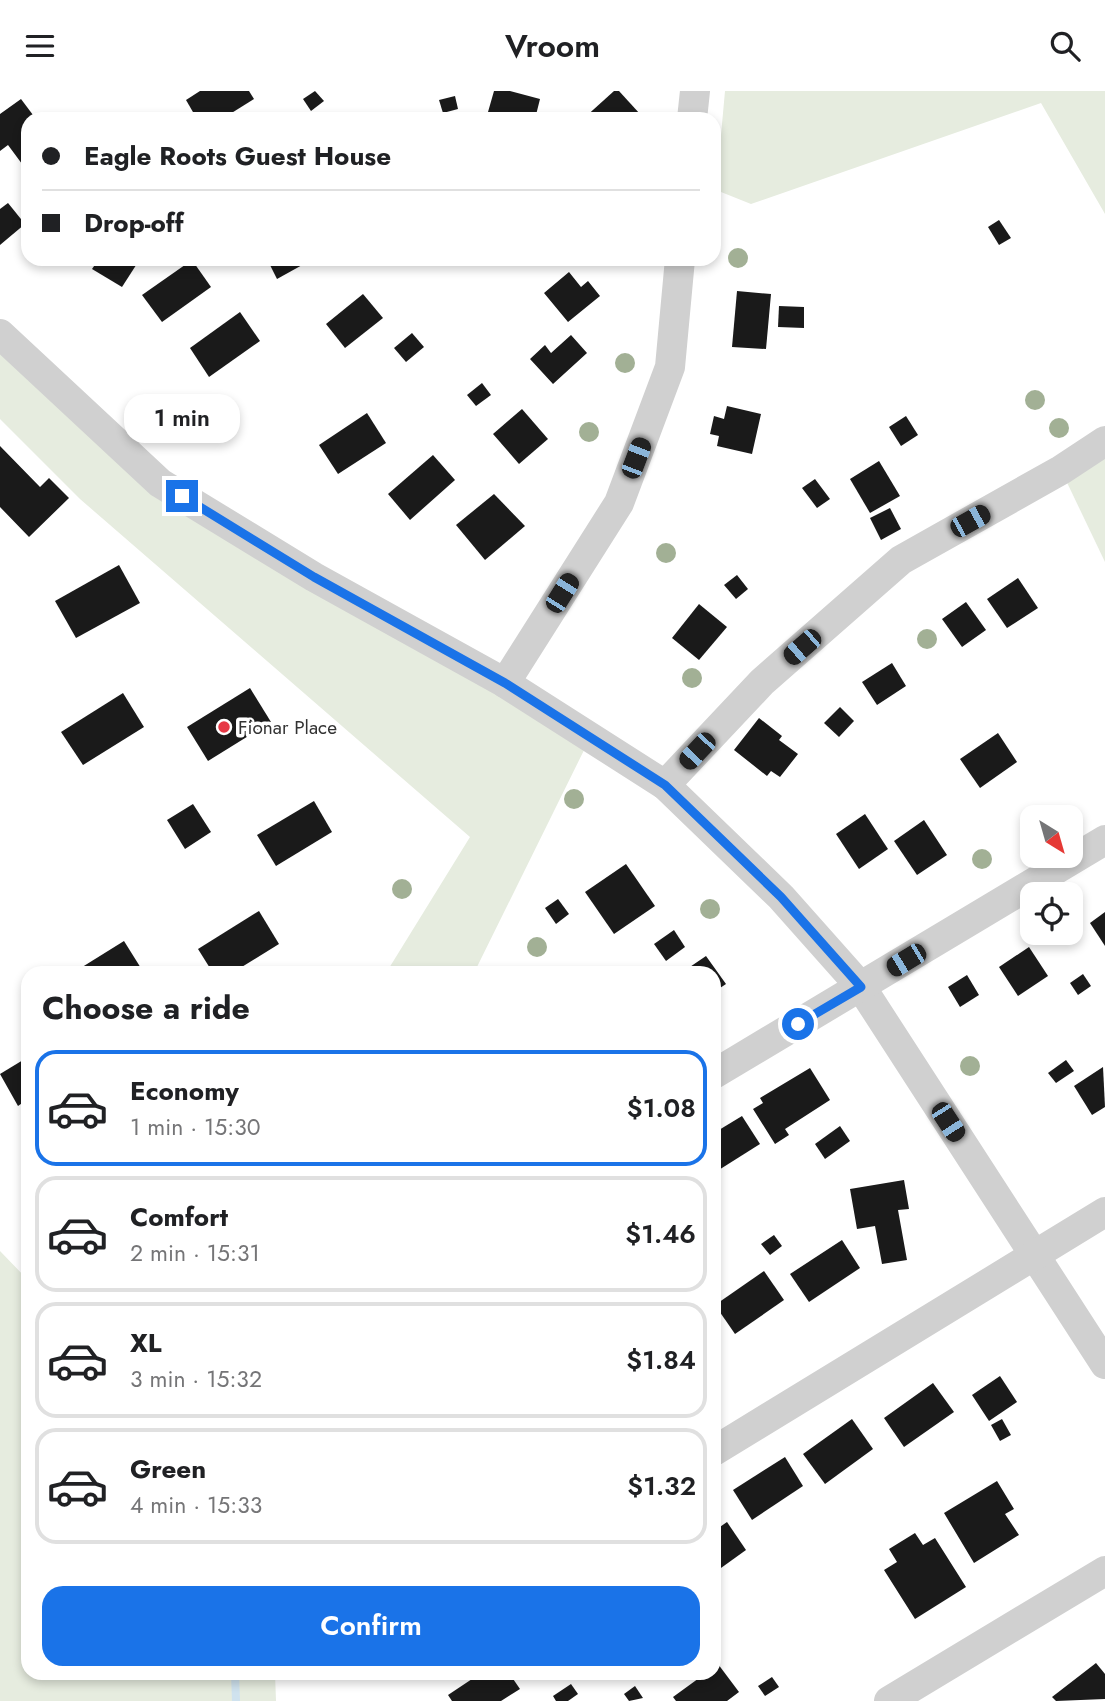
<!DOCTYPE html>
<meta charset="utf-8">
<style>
:root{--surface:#fff;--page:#f2f2f2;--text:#202124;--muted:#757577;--line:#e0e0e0;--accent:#1a73e8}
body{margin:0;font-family:Jost,sans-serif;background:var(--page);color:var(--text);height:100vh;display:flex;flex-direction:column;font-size:26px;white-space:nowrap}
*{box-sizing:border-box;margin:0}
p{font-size:23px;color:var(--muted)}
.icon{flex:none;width:38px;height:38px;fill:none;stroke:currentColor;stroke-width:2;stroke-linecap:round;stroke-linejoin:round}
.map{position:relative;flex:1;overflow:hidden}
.drawer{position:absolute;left:21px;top:875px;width:700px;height:714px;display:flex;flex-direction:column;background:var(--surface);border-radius:21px;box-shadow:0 4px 10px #0003}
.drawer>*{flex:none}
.hud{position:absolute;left:21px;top:21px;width:700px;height:154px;border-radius:21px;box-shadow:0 4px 10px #0003;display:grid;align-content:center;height:154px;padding:0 21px;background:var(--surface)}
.needle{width:46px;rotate:143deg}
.tools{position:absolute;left:1020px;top:714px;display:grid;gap:14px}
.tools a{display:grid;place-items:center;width:63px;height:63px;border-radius:14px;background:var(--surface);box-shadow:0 4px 10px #0003;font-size:35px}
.end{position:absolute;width:32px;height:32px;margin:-16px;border:9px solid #1a73e8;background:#fff;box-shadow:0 0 0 4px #fff}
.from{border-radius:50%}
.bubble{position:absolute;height:49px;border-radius:21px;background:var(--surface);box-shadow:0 4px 10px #0003;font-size:23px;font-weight:600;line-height:49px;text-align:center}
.car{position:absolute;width:21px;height:42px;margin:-21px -10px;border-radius:9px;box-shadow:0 0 5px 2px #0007;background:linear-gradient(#222 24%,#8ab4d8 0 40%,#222 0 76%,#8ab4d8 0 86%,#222 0)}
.hud b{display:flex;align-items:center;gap:24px;height:66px;font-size:26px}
.hud b+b{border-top:2px solid var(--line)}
.hud i{width:18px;height:18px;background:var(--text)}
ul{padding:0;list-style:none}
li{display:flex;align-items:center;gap:21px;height:116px;margin:0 14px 10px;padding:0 7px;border:4px solid var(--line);border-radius:21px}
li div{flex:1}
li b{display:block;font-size:26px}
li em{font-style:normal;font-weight:600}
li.current{border-color:var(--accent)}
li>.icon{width:63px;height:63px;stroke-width:1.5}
h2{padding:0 21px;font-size:32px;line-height:84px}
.button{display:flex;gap:14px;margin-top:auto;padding:14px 21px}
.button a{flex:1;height:80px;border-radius:21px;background:var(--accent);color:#fff;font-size:28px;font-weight:600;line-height:80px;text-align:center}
header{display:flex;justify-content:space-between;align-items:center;height:91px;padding:0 21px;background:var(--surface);font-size:32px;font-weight:600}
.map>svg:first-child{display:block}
.green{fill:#e6ecdf}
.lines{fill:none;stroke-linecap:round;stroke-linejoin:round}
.stream{stroke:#cfe2ee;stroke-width:8}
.building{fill:#1a1a1a}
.street{stroke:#d0d0d0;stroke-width:30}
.tree{fill:#a2b095}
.route{stroke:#1a73e8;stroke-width:9}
.poi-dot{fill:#e63946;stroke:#fff;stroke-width:2.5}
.labels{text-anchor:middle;stroke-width:7;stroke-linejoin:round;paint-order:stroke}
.poi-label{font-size:19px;fill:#333;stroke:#fff;text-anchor:start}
</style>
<header><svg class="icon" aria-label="menu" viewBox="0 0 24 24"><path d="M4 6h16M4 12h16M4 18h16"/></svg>Vroom<svg class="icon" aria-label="search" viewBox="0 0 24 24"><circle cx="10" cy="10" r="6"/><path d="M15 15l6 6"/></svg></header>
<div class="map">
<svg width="1105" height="1610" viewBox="0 0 1105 1610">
<rect width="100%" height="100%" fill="#fff"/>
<!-- green -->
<g class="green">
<polygon points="725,0 1105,0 1105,123 1041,12 751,113 716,99"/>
<polygon points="0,249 160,392 591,645 474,882 386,882 470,746 80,408 0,328"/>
<polygon points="1105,350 1105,471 1061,379"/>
<polygon points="0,1160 28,1189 28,1582 275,1582 276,1610 0,1610"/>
</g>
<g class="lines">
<!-- stream -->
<polyline class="stream" points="235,1582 236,1610"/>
</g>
<!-- building -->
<g class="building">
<polygon points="200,0 249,0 254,8 222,28 197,28 186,9"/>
<polygon points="315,0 324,10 311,20 303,8"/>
<polygon points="494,0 510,0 540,8 536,24 548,28 486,28"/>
<polygon points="614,0 619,0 640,23 634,28 583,28"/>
<polygon points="455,5 458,18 443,22 439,9"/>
<polygon points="21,8 36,28 28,28 28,81 8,54 0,60 0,23"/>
<polygon points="8,112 25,133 0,154 0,118"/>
<polygon points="999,129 1011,147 999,154 988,136"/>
<polygon points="99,168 140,168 122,196 92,178"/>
<polygon points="267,168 313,168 277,188"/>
<polygon points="192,169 211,196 162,231 142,204"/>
<polygon points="569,181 581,196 588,190 600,205 568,231 544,202"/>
<polygon points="737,200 771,203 766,258 732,256"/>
<polygon points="363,203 383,227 345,257 326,233"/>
<polygon points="779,215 804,216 804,237 778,236"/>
<polygon points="240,221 260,250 209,286 190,257"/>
<polygon points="412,242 424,256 406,271 394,257"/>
<polygon points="571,244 587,262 553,293 530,268 545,254 551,262"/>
<polygon points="482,292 491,304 476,315 467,304"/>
<polygon points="727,315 761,323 752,363 717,355 719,345 710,343 714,325 724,328"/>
<polygon points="522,318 548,348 519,373 493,343"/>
<polygon points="367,322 386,352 338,383 319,354"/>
<polygon points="906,325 918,344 901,355 889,336"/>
<polygon points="0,355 40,396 49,387 69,407 29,446 0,416"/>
<polygon points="433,364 455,389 410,429 388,403"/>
<polygon points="879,370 900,405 870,422 850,388"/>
<polygon points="815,388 830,408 817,417 802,397"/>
<polygon points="494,403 525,435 485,469 456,434"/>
<polygon points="890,417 901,438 881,449 870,427"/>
<polygon points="119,474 140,512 76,547 55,510"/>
<polygon points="737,484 748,498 736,508 724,494"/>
<polygon points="1018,487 1038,517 1007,537 987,508"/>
<polygon points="966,511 986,539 962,556 942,528"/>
<polygon points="699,513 727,536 699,569 672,547"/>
<polygon points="892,572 906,595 877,614 862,591"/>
<polygon points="250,597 271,631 208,670 187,636"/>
<polygon points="123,602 144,636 83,674 61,641"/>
<polygon points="840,616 854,630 839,646 824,632"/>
<polygon points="759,627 782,645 779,649 798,663 780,686 771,680 767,685 734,659"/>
<polygon points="998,642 1017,671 980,697 960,668"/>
<polygon points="314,710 332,741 276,775 257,744"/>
<polygon points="193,713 211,741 185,758 167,729"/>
<polygon points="865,723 888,758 859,778 836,743"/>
<polygon points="924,729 947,764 917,784 894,750"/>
<polygon points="626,773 655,815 614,843 585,801"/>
<polygon points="558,808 569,823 556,833 545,817"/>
<polygon points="259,820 279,853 232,882 213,882 198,858"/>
<polygon points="1105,821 1105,855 1090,832"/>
<polygon points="674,839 685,856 666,870 654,853"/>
<polygon points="124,850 144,882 81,882 79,878"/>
<polygon points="1029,856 1048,885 1018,905 999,876"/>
<polygon points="706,865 726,893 714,901 714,882 681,882"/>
<polygon points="1083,883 1091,895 1078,904 1070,892"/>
<polygon points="967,884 979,904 960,916 948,896"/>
<polygon points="28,966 28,1008 18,1015 0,983"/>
<polygon points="1066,969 1074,980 1056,992 1048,982"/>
<polygon points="1103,976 1105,1016 1092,1024 1074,995"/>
<polygon points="810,977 830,1009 785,1038 789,1044 775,1053 753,1018 763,1012 760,1007"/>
<polygon points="742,1025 760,1053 714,1082 714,1042"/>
<polygon points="840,1035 850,1050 825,1068 815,1053"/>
<polygon points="904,1089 909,1118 898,1119 907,1169 882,1173 875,1135 857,1138 850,1098"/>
<polygon points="774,1144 782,1155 770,1164 761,1153"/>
<polygon points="842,1149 860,1177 809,1211 790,1183"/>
<polygon points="764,1180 784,1209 735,1243 715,1214"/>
<polygon points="1000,1285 1017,1311 989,1330 972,1304"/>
<polygon points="933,1292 954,1321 904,1356 884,1327"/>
<polygon points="852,1328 873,1358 825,1393 803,1363"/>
<polygon points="1002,1328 1011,1344 1000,1350 991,1334"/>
<polygon points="785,1366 803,1395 752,1429 733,1399"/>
<polygon points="997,1390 1014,1418 1005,1423 1019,1444 974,1472 944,1422"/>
<polygon points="727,1431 746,1459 714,1482 714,1440"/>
<polygon points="915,1442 923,1454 935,1447 966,1496 915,1528 884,1479 897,1471 889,1458"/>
<polygon points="1096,1572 1105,1583 1105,1608 1056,1610 1052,1606"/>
<polygon points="718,1573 739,1601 727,1610 676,1610 673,1606 706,1582 714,1582 714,1576"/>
<polygon points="481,1582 509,1582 520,1598 501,1610 452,1610 448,1604"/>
<polygon points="772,1586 779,1596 765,1605 758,1595"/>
<polygon points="571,1593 578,1603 568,1610 556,1610 553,1605"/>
<polygon points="635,1595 643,1607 629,1610 624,1603"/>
</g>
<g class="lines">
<!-- street -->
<g class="street">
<polyline points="692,28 695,0"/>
<polyline points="0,243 160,392 314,486 505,592 665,694 781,806 861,896 1105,1273"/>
<polyline points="505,592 619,412 670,276 680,168"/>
<polyline points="665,694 762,591 901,469 1061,379 1105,350"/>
<polyline points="714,983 1105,749"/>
<polyline points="714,1360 1105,1121"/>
<polyline points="889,1610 1105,1480"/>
</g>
</g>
<!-- trees -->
<g class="tree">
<circle cx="738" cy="167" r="10"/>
<circle cx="625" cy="272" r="10"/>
<circle cx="1035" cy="309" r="10"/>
<circle cx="1059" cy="337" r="10"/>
<circle cx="589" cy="341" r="10"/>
<circle cx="666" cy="462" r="10"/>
<circle cx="927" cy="548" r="10"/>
<circle cx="692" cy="587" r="10"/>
<circle cx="574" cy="708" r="10"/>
<circle cx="982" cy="768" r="10"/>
<circle cx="402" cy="798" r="10"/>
<circle cx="710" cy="818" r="10"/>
<circle cx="537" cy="856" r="10"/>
<circle cx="970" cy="975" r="10"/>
</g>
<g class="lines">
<!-- route -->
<polyline class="route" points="182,405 314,486 505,592 665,694 781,806 861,896 798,933"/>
</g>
<!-- markers -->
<circle class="poi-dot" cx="224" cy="636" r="7"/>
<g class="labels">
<!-- poi labels -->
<g class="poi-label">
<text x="238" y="643">Fionar Place</text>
</g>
</g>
</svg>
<div class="tools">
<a><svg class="needle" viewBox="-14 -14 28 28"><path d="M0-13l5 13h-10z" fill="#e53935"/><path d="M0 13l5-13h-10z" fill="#757577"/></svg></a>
<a><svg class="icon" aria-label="locate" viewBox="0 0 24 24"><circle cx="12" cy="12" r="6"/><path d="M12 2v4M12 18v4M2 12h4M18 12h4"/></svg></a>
</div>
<i class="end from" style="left:798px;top:933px"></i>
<i class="end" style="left:182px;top:405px"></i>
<div class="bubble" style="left:124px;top:303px;width:116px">1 min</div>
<i class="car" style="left:636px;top:367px;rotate:21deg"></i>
<i class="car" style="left:970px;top:430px;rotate:61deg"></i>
<i class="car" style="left:562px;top:502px;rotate:32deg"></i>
<i class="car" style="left:802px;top:556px;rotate:229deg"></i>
<i class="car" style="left:697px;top:660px;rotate:223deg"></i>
<i class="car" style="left:906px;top:869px;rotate:239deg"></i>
<i class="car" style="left:948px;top:1031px;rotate:147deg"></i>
<div class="hud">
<b><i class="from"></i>Eagle Roots Guest House</b>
<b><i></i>Drop-off</b>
</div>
<section class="drawer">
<h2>Choose a ride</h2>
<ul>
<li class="current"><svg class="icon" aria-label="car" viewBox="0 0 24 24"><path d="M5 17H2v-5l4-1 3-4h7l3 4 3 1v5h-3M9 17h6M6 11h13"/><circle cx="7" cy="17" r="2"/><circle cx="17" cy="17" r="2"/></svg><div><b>Economy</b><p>1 min · 15:30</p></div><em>$1.08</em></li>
<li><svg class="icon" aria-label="car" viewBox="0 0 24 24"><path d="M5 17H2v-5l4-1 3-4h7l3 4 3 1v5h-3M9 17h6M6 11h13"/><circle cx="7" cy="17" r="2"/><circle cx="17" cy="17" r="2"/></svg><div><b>Comfort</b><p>2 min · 15:31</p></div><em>$1.46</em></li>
<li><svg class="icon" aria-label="car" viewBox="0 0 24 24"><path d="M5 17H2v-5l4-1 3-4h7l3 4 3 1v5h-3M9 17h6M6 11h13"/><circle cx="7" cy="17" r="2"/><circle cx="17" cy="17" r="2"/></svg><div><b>XL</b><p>3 min · 15:32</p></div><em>$1.84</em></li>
<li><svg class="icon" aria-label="car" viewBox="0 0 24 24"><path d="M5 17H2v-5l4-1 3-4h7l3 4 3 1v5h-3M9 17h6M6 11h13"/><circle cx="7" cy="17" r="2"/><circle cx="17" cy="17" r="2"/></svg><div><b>Green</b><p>4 min · 15:33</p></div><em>$1.32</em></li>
</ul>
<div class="button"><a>Confirm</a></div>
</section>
</div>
